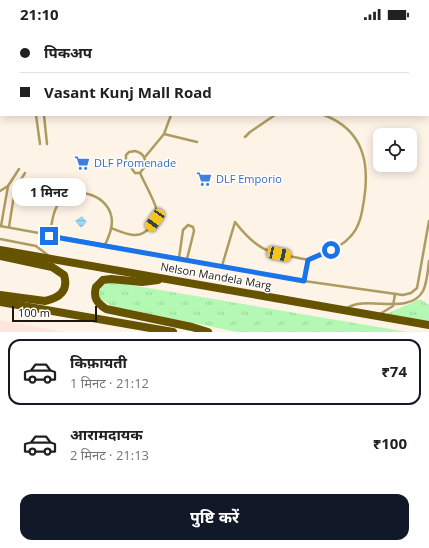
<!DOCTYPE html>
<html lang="hi">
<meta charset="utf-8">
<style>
:root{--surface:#fff;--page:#f2f2f2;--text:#202124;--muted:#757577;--line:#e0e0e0;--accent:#111827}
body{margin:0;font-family:"Open Sans","Noto Sans Devanagari",sans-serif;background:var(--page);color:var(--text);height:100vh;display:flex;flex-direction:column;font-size:15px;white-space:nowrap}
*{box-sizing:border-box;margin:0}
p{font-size:13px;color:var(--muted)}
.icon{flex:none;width:22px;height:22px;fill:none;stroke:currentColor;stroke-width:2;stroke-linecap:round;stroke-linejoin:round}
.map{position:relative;height:304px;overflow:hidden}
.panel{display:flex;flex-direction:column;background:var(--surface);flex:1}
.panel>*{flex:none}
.hud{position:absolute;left:0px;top:0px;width:429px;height:88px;box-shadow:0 2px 10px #0003;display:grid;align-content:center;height:88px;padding:0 20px;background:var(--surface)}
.controls{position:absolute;left:373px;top:100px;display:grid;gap:8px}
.controls a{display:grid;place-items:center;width:44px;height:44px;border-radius:8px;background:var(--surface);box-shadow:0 2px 10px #0003;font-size:20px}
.scale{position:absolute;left:12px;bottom:10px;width:85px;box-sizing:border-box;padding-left:4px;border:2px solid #20170c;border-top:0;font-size:11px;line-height:14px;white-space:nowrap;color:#20170c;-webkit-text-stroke:3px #fff;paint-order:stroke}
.end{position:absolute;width:18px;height:18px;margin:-9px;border:5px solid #1a73e8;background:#fff;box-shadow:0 0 0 2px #fff}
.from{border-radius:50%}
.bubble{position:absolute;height:28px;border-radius:12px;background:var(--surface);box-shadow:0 2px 10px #0003;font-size:13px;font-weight:700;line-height:28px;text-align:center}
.car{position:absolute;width:12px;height:24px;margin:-12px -6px;border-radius:5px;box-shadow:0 0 3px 1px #0007;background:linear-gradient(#f5c518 24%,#345 0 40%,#f5c518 0 76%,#345 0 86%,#f5c518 0)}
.hud b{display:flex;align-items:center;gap:14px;height:38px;font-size:15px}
.hud b+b{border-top:1px solid var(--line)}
.hud i{width:10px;height:10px;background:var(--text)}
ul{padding:7px 0 0;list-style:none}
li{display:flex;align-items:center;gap:12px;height:66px;margin:0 8px 6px;padding:0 12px;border:2px solid transparent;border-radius:12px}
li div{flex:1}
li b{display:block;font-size:15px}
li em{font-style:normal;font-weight:700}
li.on{border-color:var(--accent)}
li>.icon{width:36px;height:36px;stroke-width:1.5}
.cta{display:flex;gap:8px;margin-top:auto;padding:8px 20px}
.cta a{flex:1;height:46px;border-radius:12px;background:var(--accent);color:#fff;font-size:16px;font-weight:700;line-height:46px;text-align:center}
.status{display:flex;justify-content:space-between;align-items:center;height:28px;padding:0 20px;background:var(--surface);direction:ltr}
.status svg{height:11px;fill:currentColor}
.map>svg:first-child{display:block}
.education{fill:#fee5de}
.grass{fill:url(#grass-tufts)}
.forest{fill:url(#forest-crowns)}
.water{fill:url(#water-rules)}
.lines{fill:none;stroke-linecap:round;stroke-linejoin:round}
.lane{stroke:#ad9c60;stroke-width:2.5}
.primary{stroke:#655300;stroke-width:8}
.route{stroke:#1a73e8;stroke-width:5}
.labels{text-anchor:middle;stroke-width:3;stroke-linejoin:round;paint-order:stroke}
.shop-label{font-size:11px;fill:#366cbe;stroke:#fff;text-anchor:start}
.street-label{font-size:11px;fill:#20170c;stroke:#fff}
</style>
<div class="status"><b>21:10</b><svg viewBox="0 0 49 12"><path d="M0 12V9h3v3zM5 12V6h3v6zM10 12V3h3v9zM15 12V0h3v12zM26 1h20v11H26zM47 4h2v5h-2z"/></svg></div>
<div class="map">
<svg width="429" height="304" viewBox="0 0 429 304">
<defs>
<pattern id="grass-tufts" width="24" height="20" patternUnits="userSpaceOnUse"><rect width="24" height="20" fill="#b3f8b3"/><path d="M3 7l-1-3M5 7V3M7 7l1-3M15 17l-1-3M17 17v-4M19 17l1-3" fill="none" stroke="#9ad499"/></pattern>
<pattern id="forest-crowns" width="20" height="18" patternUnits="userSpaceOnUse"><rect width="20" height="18" fill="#b3f8b3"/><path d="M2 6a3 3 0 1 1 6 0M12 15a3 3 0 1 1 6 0" fill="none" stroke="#9ad499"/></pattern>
<pattern id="water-rules" width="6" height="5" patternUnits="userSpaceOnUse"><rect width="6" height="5" fill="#9ad5f3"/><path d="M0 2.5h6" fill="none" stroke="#84b6cf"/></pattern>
</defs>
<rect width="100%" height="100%" fill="#fef3e7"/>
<!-- education -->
<polygon class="education" points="0,292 63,304 0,304"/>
<!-- grass -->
<g class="grass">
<path d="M113,254L408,304H237L112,278L100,271C97,260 102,256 113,254Z"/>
<polygon points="420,271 429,277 429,293 386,286"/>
</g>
<!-- forest -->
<g class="forest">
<polygon points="0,0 120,0 1,2"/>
<polygon points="227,0 298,0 231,1"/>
</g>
<!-- water -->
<polygon class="water" points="82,188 87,194 81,200 75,193"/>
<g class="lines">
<!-- lane -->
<g class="lane">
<polyline points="0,33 1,33"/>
<polyline points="428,85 429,85"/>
<polyline points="36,87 40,116"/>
<polyline points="44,87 47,116"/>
<polyline points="164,106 197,114"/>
<polyline points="245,109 250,104 275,87"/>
<path d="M135,123C143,125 145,129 146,137L140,145H135L126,133V127L129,124Z"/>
<polyline points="145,129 164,106 171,87"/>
<polyline points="0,163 8,158"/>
<polyline points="0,198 304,253 403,267 411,265 417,260 429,193"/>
<polyline points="1,198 8,158 19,141"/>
<polyline points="9,199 15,161 25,145"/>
<path d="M111,200C126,206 140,213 151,198C154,193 157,187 156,180C154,172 144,154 140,145"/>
<path d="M49,208C52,198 52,183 59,175C73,157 105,165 111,187C114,197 109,208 105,217"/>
<polyline points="0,211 36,218 49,228"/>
<polyline points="179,230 183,202 188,197 193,199 194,203 187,231"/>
<path d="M222,238L235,194C260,226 270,224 308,232"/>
<path d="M304,253L308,232C322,224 339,222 350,209C360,199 362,185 364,172C370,134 363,102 324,87"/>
<path d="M347,280C367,267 409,288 423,263C427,255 428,242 429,233"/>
<polyline points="380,286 393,278 395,266"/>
</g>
<!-- primary -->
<g class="primary">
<polyline points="0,222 429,297"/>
<path d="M0,228L52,239L64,247C69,263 59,270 45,273L0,267"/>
<path d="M158,252L142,254L111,251L103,252L96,259C93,270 97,275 106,281L192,299L208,304"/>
<polyline points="0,274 173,304"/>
</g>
</g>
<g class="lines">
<!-- route -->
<polyline class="route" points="49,208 304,253 308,232 331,222"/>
</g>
<!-- icons -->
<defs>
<g id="supermarket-bare" transform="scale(1.2)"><path d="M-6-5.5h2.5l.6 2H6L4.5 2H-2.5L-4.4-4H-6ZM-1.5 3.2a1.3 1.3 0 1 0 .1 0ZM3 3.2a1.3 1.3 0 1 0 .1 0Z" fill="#3f7fe0" stroke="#fff" stroke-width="2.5" paint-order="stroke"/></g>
</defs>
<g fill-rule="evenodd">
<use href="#supermarket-bare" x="82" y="135"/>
<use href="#supermarket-bare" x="204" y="151"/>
</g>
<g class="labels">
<!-- shop labels -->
<g class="shop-label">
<text x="94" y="139">DLF Promenade</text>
<text x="216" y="155">DLF Emporio</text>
</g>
<!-- street labels -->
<g class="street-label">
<text transform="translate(216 248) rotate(10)" y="4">Nelson Mandela Marg</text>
</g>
</g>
</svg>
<div class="controls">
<a><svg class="icon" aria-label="locate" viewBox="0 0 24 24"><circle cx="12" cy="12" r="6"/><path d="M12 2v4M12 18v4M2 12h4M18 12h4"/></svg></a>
</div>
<div class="scale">100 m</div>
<i class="end from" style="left:331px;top:222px"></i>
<i class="end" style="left:49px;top:208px"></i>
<div class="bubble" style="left:12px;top:150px;width:74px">1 मिनट</div>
<i class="car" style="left:155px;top:192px;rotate:215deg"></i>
<i class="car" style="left:279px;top:226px;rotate:102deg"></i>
<div class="hud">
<b><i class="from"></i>पिकअप</b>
<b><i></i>Vasant Kunj Mall Road</b>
</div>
</div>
<section class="panel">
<ul>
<li class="on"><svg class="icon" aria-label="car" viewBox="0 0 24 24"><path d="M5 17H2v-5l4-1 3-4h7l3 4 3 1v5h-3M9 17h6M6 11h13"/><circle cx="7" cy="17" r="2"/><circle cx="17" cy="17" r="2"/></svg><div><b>किफ़ायती</b><p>1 मिनट · 21:12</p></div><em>₹74</em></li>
<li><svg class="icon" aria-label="car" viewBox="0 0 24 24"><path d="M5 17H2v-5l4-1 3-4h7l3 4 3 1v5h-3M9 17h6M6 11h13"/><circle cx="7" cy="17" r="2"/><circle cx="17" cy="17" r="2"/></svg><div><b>आरामदायक</b><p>2 मिनट · 21:13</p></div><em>₹100</em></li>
</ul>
<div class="cta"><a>पुष्टि करें</a></div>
</section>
